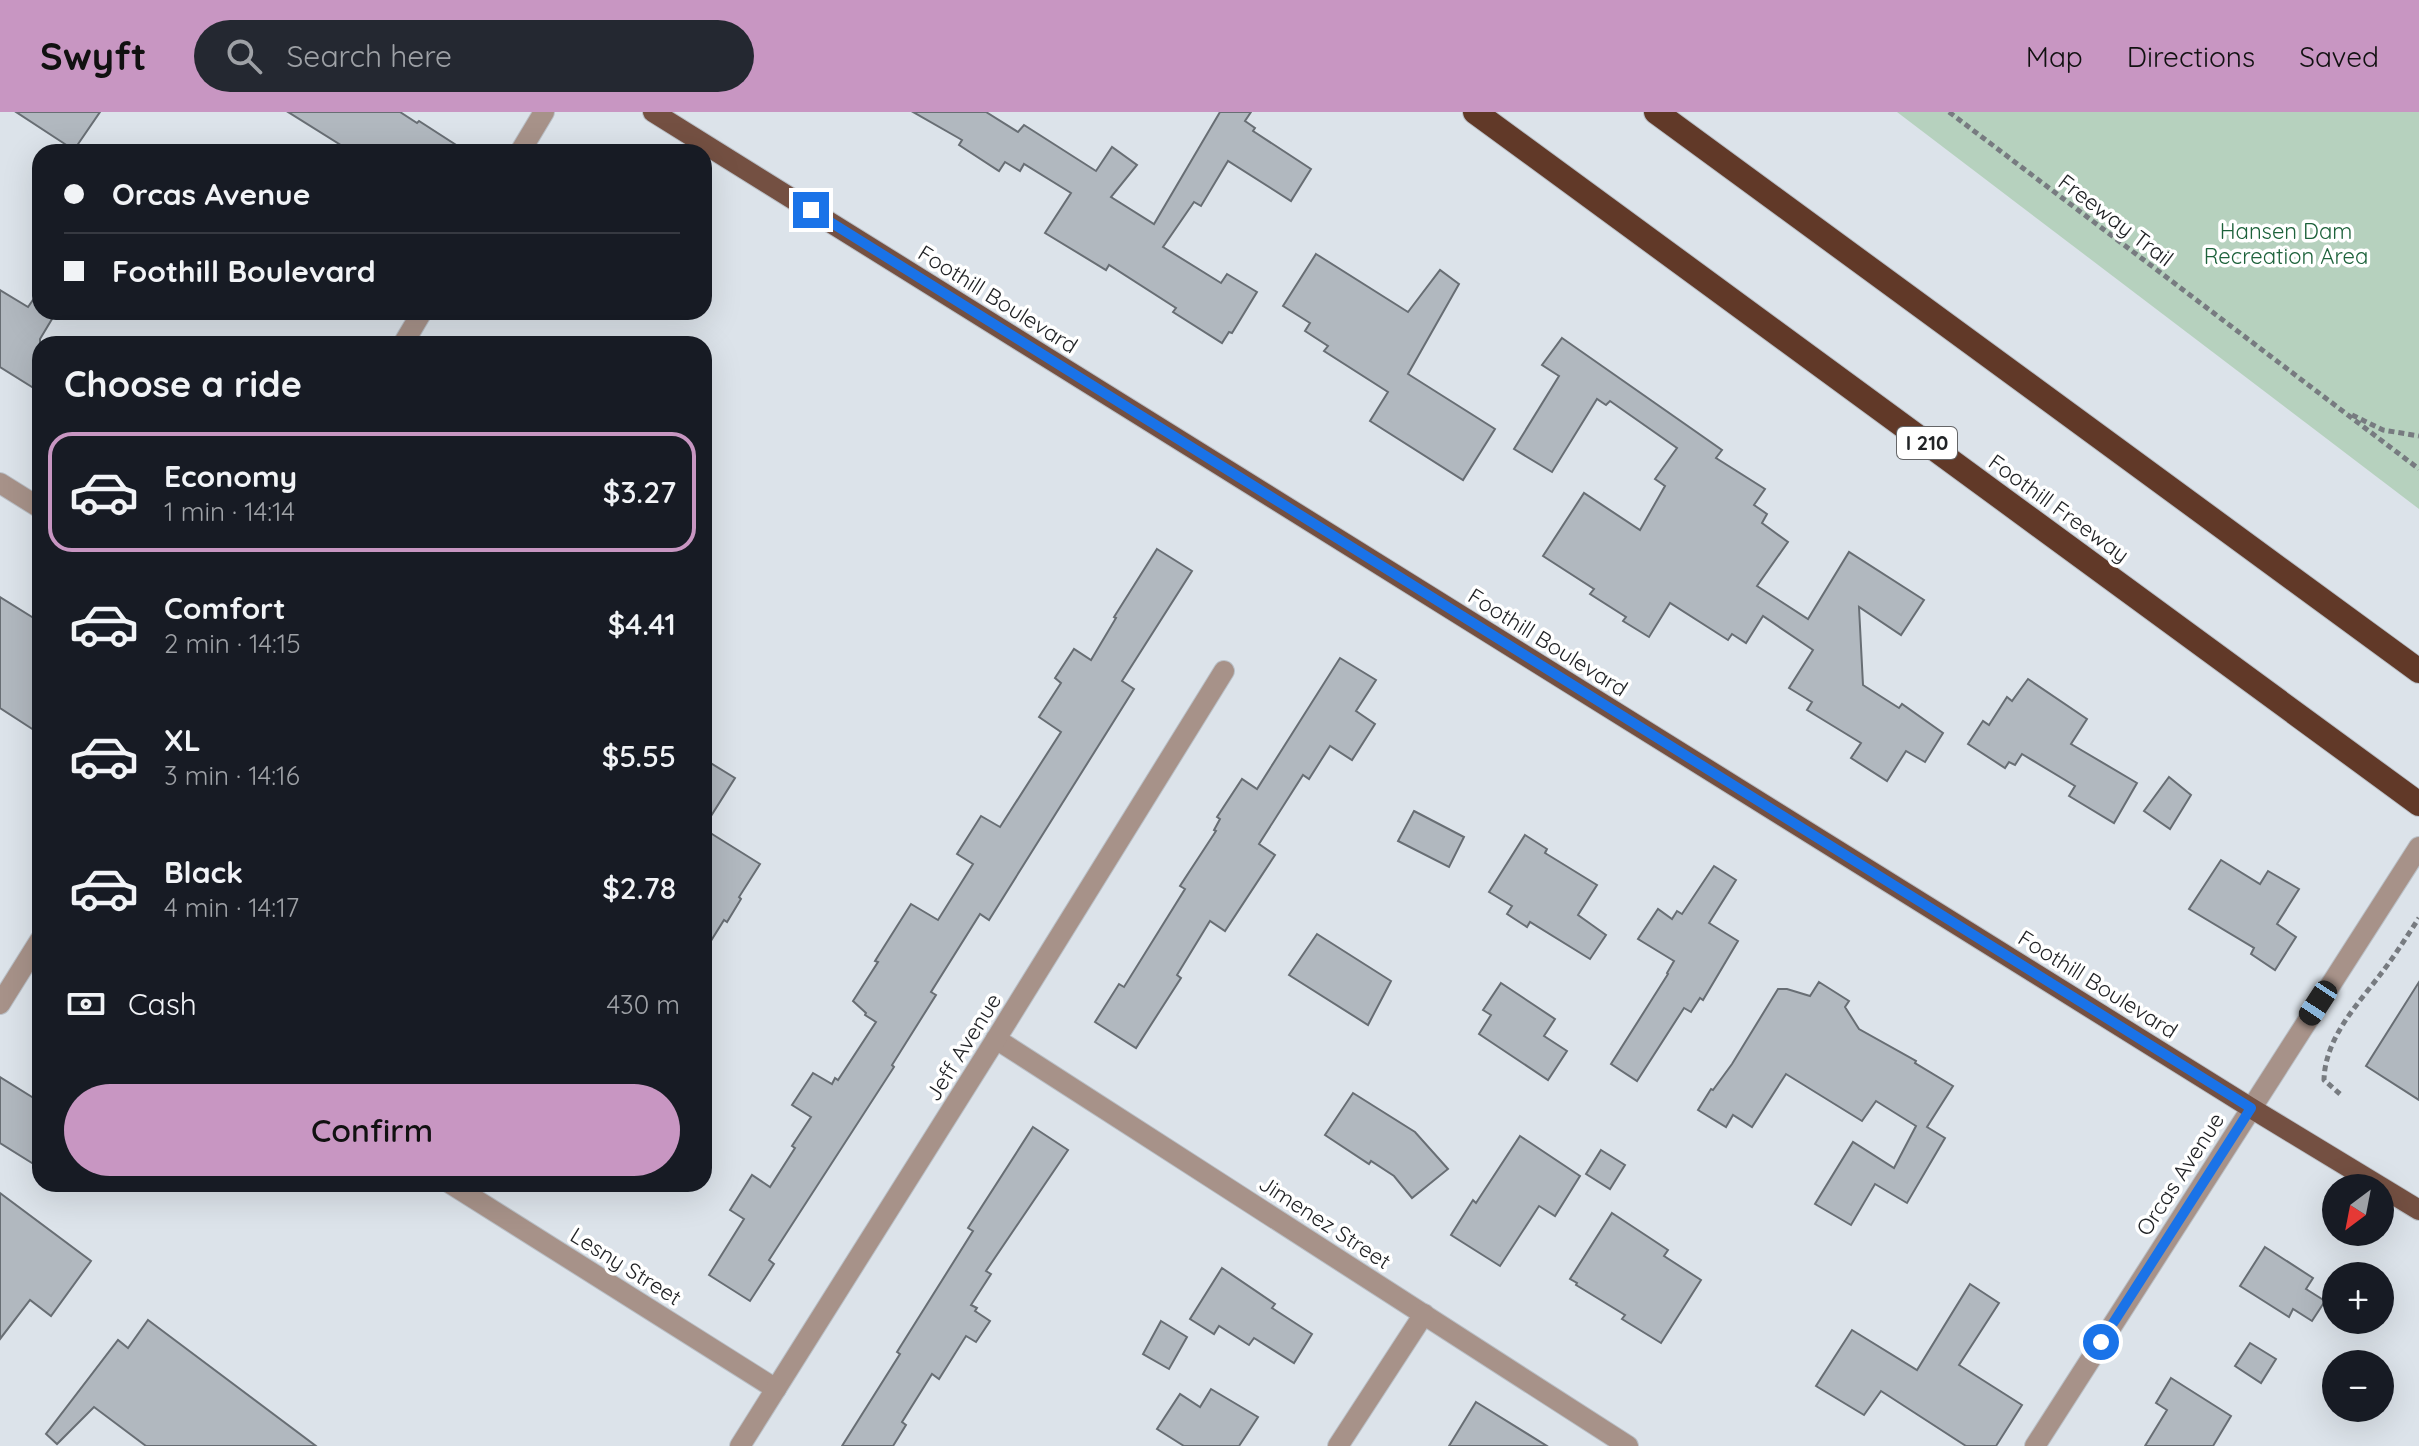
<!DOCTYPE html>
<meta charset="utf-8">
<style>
:root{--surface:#171b24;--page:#242831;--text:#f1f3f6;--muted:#9ea1a6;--line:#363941;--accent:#c896c2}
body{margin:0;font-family:Quicksand,sans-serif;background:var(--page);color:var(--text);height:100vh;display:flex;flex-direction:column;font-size:30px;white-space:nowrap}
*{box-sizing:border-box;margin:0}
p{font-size:26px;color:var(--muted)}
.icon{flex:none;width:44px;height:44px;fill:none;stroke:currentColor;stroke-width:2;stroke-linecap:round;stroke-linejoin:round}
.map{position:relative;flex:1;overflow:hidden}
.details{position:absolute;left:32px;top:224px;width:680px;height:856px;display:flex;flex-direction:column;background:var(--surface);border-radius:24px;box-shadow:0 8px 32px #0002}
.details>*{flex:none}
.banner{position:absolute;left:32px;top:32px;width:680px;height:176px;border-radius:24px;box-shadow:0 8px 32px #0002;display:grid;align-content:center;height:176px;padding:0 32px;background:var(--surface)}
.needle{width:52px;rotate:212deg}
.controls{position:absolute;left:2322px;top:1062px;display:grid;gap:16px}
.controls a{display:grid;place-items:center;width:72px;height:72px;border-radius:50%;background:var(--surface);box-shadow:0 8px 32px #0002;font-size:40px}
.end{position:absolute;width:36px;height:36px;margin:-18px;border:10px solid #1a73e8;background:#fff;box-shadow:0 0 0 4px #fff}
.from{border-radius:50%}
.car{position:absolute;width:24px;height:48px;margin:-24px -12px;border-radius:10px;box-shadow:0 0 6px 2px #0007;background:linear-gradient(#222 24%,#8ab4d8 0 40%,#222 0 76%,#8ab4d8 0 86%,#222 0)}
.banner b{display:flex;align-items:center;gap:28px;height:76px;font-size:30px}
.banner b+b{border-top:2px solid var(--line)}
.banner i{width:20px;height:20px;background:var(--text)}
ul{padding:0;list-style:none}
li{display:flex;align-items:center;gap:24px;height:120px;margin:0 16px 12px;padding:0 16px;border:4px solid transparent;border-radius:24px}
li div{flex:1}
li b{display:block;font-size:30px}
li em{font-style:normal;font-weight:600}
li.selected{border-color:var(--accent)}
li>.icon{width:72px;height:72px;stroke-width:1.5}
h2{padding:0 32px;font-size:36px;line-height:96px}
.pay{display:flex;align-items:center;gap:20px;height:88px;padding:0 32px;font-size:30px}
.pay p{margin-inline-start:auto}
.primary-button{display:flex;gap:16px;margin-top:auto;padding:16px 32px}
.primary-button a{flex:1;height:92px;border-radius:48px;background:var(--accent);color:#111;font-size:32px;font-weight:600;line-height:92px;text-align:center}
header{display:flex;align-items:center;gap:48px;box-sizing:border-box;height:112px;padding:0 40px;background:var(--accent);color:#111}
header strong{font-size:38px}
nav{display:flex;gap:44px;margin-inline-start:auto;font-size:28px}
.search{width:560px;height:72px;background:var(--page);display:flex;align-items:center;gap:20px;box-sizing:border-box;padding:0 28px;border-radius:44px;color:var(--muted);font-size:30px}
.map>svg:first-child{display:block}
.green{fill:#b6d1be}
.building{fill:#b1b8bf;stroke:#686e74;stroke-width:2}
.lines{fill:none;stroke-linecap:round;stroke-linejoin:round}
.minor-casing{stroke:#bac0c7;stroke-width:22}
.primary-casing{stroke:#bac0c7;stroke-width:22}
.motorway-casing{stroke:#bac0c7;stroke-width:26}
.path{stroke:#777b80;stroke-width:5;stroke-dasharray:6 4;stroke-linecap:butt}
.minor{stroke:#a79289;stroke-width:20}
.primary{stroke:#745042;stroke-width:20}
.motorway{stroke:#613928;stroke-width:24}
.route{stroke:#1a73e8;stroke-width:10}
.labels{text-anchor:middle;stroke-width:7;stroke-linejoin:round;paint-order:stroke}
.shield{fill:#fff;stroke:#646567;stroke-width:2}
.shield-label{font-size:20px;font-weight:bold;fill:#212326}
.street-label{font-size:22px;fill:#212326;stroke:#fff}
.park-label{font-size:22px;fill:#1d623b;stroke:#fff}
</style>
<header>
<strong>Swyft</strong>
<div class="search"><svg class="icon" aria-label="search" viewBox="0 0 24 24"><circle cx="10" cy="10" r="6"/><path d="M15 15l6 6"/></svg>Search here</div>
<nav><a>Map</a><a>Directions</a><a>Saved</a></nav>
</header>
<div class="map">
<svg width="2419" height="1334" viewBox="0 0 2419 1334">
<rect width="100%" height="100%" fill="#dce3ea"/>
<!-- green -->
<polygon class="green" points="1897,0 2419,0 2419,397"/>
<!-- building -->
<g class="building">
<polygon points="16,0 100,0 74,38"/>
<polygon points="288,0 400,0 417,11 419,9 467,40 352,40"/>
<polygon points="913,0 986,0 1018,20 1024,13 1096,59 1112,35 1137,53 1111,85 1154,112 1220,0 1251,0 1245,9 1255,16 1253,19 1311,57 1291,89 1228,49 1201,94 1194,90 1163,135 1221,171 1227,162 1257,180 1232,221 1229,220 1222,231 1173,200 1176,196 1109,153 1106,158 1045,121 1071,81 1024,52 1020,59 1005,50 999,59 959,33 962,28"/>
<polygon points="1316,142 1408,200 1440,158 1459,172 1408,262 1495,317 1463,368 1370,309 1388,280 1324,239 1328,234 1305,219 1310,211 1283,194"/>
<polygon points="0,178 28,195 33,188 40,193 40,200 52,200 55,202 40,227 40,280 0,255"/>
<polygon points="1562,226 1722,338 1716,346 1765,377 1754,393 1767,402 1762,411 1788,430 1757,474 1808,507 1849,440 1924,488 1901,523 1859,495 1863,573 1899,596 1902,592 1943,621 1925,650 1906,639 1887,669 1851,646 1861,631 1807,598 1812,590 1789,576 1813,538 1763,504 1746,531 1732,522 1728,528 1670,491 1649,525 1623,509 1626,505 1590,482 1594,477 1543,444 1584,381 1640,418 1665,374 1655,367 1677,336 1610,289 1606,293 1597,287 1552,360 1514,337 1559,264 1542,253"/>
<polygon points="1157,437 1192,459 1122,569 1134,577 989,808 980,802 931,880 936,883 892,953 894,955 769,1148 774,1152 750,1189 709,1163 744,1107 730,1098 752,1063 770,1075 795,1036 792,1034 811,1005 792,993 813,961 832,972 835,966 838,968 876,910 865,903 866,901 853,889 878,850 875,849 911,792 938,808 973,752 957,742 981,704 1000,715 1061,620 1039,605 1061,571 1055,566 1074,537 1091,548 1116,506 1114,505"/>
<polygon points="0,485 40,510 40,622 0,596"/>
<polygon points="1340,546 1376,568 1356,599 1375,612 1352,648 1330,634 1309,667 1303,663 1259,732 1275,743 1225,819 1210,809 1177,863 1181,866 1136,936 1095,910 1119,872 1124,875 1185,777 1180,774 1216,719 1214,718 1220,707 1217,705 1242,667 1257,677"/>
<polygon points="2028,567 2087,607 2071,632 2137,671 2114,711 2069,684 2075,674 2022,642 2015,653 2009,650 2005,656 1968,632 1983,609 1989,613 2007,585 2012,589"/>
<polygon points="704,647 735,666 704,715"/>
<polygon points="2169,665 2191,683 2170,717 2144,699"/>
<polygon points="1414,699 1464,725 1449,755 1398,729"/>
<polygon points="704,717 760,752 739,785 741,787 727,810 724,808 704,840"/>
<polygon points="1525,723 1547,737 1545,741 1597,773 1578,803 1606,823 1590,847 1530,810 1527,815 1507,802 1512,794 1489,780"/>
<polygon points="2221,748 2260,772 2268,759 2299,777 2277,812 2296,825 2275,858 2251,842 2254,836 2189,797"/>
<polygon points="1714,754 1736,768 1709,811 1738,829 1703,888 1700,886 1691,900 1684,896 1637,969 1611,952 1668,862 1667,861 1674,849 1638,827 1658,797 1672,807 1677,799 1682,802"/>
<polygon points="1317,822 1391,869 1368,913 1289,863"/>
<polygon points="1819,870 1849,889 1845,895 1859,917 1916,949 1915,951 1953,974 1927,1015 1945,1026 1907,1091 1875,1072 1851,1113 1815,1092 1853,1030 1894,1056 1916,1014 1876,989 1862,1009 1786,962 1752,1015 1733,1003 1726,1015 1698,998 1711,977 1713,978 1732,952 1778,877 1787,877 1810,884"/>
<polygon points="2419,870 2419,988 2366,954"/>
<polygon points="1501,871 1555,907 1544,924 1567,939 1548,968 1479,922 1491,903 1483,898"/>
<polygon points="0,965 40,990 40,1056 0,1031"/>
<polygon points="1353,981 1415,1020 1448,1057 1412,1086 1394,1064 1371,1049 1369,1052 1325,1023"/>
<polygon points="1033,1015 1068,1038 986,1159 991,1162 971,1193 977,1196 975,1199 990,1209 976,1230 966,1224 939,1267 932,1262 902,1310 906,1313 893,1334 842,1334 900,1242 897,1240 973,1119 968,1116"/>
<polygon points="1520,1024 1580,1064 1555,1104 1539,1094 1500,1154 1451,1123 1473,1088 1476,1091"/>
<polygon points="1601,1038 1625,1053 1610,1077 1586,1062"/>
<polygon points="0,1081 91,1149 51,1204 30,1188 0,1227"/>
<polygon points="1612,1101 1668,1138 1664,1144 1701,1168 1661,1231 1622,1207 1625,1203 1576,1173 1577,1171 1570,1167"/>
<polygon points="2265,1135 2313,1166 2306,1177 2325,1189 2312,1209 2293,1197 2289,1205 2240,1174"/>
<polygon points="1222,1156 1275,1192 1272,1196 1312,1222 1294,1251 1254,1226 1249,1233 1219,1214 1214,1222 1190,1207"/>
<polygon points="1970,1172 1999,1191 1959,1253 2022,1293 1996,1334 1966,1334 1881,1279 1864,1303 1816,1274 1852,1218 1917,1258"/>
<polygon points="148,1208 316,1334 146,1334 94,1295 57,1332 46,1322 118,1228 128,1236"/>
<polygon points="1161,1209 1187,1225 1169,1257 1143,1242"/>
<polygon points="2250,1231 2276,1247 2261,1271 2235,1254"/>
<polygon points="2171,1266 2231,1304 2213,1334 2145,1334 2167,1298 2156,1291"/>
<polygon points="1211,1277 1258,1305 1239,1334 1184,1334 1157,1317 1180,1282 1200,1295"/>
<polygon points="1476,1290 1547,1334 1449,1334"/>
</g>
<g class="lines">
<!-- minor casing -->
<g class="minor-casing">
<g id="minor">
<polyline points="520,40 544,0"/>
<polyline points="403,232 422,200"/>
<polyline points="0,371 40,396"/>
<polyline points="0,892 40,828"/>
<polyline points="996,927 1628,1334"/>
<polyline points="451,1072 776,1277"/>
<polyline points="740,1334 996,927 1224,559"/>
<polyline points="1338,1334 1424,1202"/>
<polyline points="2035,1334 2419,735"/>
</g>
</g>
<!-- primary casing -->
<g class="primary-casing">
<polyline id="primary" points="653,0 2251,996 2419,1098"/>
</g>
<!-- motorway casing -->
<g class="motorway-casing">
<g id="motorway">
<polyline points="1475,0 2419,692"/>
<polyline points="1656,0 2419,559"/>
</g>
</g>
<!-- path -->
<g class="path">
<polyline points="1949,0 2419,357"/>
<polyline points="2352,303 2383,318 2419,324"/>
<path d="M2340,982L2324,968C2325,925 2359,891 2383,859C2396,842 2407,824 2419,806"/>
</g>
<!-- minor -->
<use href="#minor" class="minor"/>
<!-- primary -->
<use href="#primary" class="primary"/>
<!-- motorway -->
<use href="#motorway" class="motorway"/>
</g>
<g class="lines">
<!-- route -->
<polyline class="route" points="811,98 2251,996 2101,1230"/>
</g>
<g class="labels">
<!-- shield labels -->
<rect class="shield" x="1897" y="315" width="60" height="32" rx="6"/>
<g class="shield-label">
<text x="1927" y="338">I 210</text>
</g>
<!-- street labels -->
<g class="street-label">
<text transform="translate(2116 108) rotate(37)" y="8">Freeway Trail</text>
<text transform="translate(998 187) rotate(32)" y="8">Foothill Boulevard</text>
<text transform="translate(2059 396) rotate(36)" y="8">Foothill Freeway</text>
<text transform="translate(1548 530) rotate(32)" y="8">Foothill Boulevard</text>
<text transform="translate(2098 872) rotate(32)" y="8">Foothill Boulevard</text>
<text transform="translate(963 935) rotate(-58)" y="8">Jeff Avenue</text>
<text transform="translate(2180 1062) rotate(-57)" y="8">Orcas Avenue</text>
<text transform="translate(1325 1110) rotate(33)" y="8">Jimenez Street</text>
<text transform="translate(626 1154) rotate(32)" y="8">Lesny Street</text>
</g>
<!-- park labels -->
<g class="park-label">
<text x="2286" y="127">Hansen Dam<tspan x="2286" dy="25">Recreation Area</tspan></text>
</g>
</g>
</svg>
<div class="controls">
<a><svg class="needle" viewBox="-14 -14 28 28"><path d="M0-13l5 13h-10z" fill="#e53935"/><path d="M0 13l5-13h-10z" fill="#9ea1a6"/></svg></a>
<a>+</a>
<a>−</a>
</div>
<i class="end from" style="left:2101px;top:1230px"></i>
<i class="end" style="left:811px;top:98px"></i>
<i class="car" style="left:2318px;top:891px;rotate:213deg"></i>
<div class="banner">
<b><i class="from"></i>Orcas Avenue</b>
<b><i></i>Foothill Boulevard</b>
</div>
<section class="details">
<h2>Choose a ride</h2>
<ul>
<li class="selected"><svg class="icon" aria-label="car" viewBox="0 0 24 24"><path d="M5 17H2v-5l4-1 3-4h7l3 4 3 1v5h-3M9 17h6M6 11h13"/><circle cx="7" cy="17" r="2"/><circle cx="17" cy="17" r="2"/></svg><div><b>Economy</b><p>1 min · 14:14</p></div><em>$3.27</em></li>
<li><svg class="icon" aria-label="car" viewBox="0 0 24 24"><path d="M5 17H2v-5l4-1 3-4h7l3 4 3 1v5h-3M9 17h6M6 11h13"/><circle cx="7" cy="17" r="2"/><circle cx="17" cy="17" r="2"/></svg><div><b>Comfort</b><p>2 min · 14:15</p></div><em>$4.41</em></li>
<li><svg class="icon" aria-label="car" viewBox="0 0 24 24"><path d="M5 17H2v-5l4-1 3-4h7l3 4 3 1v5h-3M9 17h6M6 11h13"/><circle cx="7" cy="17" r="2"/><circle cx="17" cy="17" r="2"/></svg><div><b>XL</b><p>3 min · 14:16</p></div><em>$5.55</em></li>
<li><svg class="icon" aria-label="car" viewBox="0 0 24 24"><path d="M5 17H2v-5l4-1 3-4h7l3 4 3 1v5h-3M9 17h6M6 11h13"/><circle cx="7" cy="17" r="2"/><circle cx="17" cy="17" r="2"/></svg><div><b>Black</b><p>4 min · 14:17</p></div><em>$2.78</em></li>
</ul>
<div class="pay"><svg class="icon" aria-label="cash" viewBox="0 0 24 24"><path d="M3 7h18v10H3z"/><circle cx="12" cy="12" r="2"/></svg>Cash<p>430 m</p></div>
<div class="primary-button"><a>Confirm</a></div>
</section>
</div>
